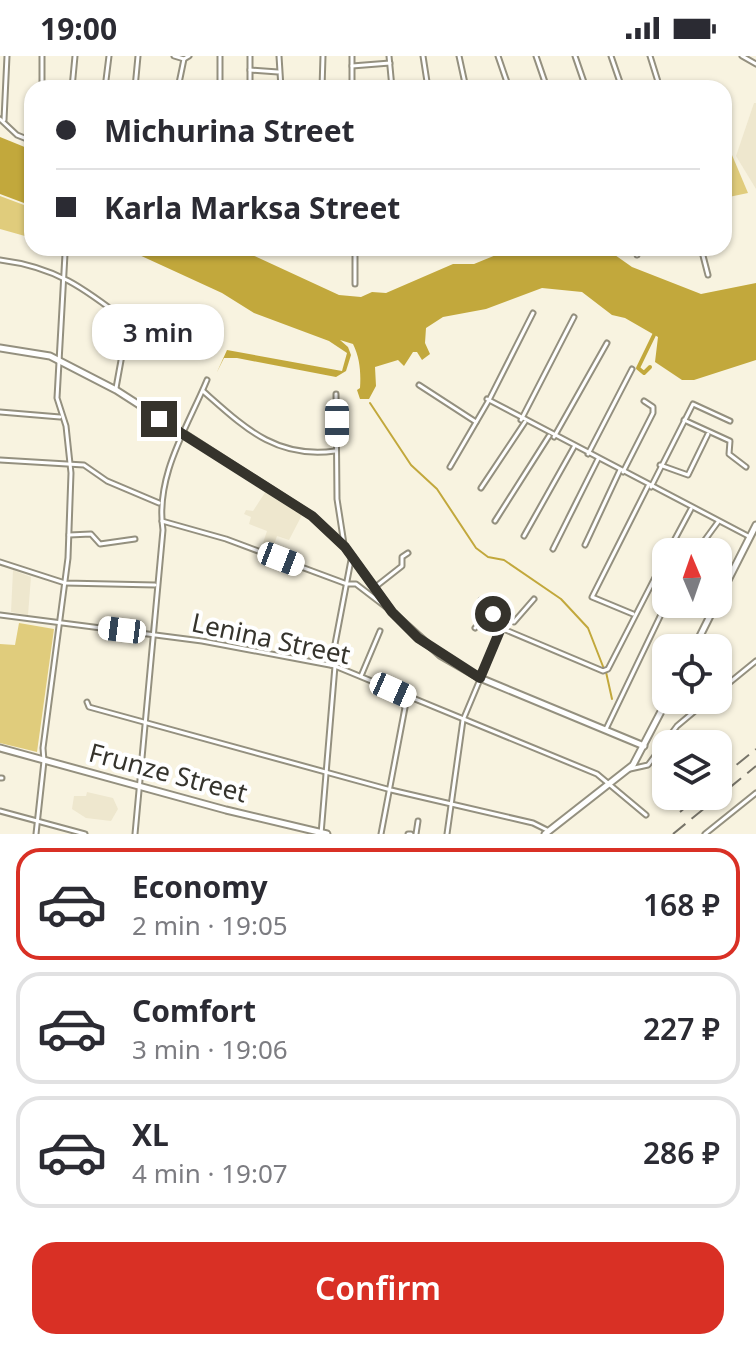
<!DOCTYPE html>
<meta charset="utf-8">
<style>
:root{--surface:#fff;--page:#f7f7f7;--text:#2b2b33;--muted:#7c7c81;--line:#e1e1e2;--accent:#d93025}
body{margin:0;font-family:"Noto Sans",sans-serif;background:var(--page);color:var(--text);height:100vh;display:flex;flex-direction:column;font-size:30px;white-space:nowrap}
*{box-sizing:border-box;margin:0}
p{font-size:26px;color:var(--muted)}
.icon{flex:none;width:44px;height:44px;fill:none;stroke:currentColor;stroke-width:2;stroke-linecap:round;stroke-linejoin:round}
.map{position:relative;height:778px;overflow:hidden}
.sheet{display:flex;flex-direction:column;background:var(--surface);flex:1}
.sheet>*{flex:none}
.top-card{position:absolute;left:24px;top:24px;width:708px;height:176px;border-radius:24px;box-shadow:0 2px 6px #0004;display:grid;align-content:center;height:176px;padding:0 32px;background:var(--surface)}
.needle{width:52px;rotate:358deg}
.controls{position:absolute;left:652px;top:482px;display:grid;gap:16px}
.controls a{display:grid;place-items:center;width:80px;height:80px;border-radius:16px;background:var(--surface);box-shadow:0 2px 6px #0004;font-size:40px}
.end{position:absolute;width:36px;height:36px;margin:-18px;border:10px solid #35332c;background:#fff;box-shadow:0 0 0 4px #fff}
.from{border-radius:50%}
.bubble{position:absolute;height:56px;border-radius:24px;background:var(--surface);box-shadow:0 2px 6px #0004;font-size:26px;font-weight:600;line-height:56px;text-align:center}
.car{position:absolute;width:24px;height:48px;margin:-24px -12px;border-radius:10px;box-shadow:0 0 6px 2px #0007;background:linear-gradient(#fff 24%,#345 0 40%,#fff 0 76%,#345 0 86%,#fff 0)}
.top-card b{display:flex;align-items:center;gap:28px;height:76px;font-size:30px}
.top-card b+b{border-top:2px solid var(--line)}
.top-card i{width:20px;height:20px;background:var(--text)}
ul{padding:14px 0 0;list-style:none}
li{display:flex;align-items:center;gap:24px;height:112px;margin:0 16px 12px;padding:0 16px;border:4px solid var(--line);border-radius:24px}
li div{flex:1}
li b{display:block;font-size:30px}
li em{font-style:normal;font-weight:600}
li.on{border-color:var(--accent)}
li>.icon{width:72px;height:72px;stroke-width:1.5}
.primary-button{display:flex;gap:16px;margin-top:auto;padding:16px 32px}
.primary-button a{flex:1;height:92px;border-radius:24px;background:var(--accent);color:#fff;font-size:32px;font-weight:600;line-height:92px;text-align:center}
.status{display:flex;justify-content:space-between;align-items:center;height:56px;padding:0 40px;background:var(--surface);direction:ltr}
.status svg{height:22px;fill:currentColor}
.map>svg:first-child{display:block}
.built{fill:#eee7ce}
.green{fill:#e0cc7c}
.water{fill:#c2a83c}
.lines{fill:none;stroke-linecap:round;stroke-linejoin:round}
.stream{stroke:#c2a83c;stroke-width:2}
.canal{stroke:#c2a83c;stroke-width:4}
.street-casing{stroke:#94907f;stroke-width:7}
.secondary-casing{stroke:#94907f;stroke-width:9}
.street{stroke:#fff;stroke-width:3}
.secondary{stroke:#fff;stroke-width:5}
.rail{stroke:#777469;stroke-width:2;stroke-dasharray:16 8;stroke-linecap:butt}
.route{stroke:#35332c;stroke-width:10}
.labels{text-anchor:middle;stroke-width:8;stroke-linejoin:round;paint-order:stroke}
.street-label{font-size:26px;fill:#35332c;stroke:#fff}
</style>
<div class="status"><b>19:00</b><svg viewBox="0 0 49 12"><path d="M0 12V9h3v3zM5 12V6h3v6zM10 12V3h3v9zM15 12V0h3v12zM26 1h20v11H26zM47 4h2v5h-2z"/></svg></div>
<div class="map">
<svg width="756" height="778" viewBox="0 0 756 778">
<rect width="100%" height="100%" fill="#f8f3e0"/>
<!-- built -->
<g class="built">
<polygon points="754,47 756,47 756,133 736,100"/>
<polygon points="266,435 302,459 289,484 277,480 271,497 261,493 267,475 249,468 251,461 244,458 246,454 253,455"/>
<polygon points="13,514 31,521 28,559 11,556"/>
<polygon points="87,736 113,742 118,753 111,765 86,762 72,753 74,740 86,740"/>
</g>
<!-- green -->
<g class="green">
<polygon points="724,80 748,137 724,142"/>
<polygon points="0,140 32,152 32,182 0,173"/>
<polygon points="19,567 54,573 37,696 0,687 0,588 15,589"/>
</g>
<!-- water -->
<g class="water">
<polygon points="0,81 32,94 32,150 0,138"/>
<path d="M124,192H237L339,239L361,241L372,236L386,237L453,208H474L513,192H605L632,211L701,238L756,227V304L694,324H682L655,306L658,281L625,262L612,259L582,236L542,232L486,253L443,261L426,272L425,287L430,298L422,304L417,296H413L404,310L398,304L375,311L376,330L369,343H360L357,334L360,332C361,317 360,302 353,288L340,284L348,291L351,299L346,315L336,321L237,302H224L217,316L227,294L342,315L347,297L329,285L254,257L222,237Z"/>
</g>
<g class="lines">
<!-- stream -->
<g class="stream">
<polyline points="370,347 411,409 437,433 476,492 488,501 504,504 561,543 588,572 604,613"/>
<polyline points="606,616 612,643"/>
</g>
<!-- canal -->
<polyline class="canal" points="650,311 644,317 638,312 654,279"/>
<!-- street casing -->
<g class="street-casing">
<g id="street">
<polyline points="42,0 42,32"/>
<polyline points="174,0 184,3"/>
<polyline points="250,0 250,32"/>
<polyline points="279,0 281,32"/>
<polyline points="352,0 352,32"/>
<polyline points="389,0 392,32"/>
<polyline points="423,0 428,32"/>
<polyline points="459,0 466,32"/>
<polyline points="498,0 509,32"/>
<polyline points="536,0 547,32"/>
<polyline points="575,0 586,32"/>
<polyline points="611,0 622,32"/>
<polyline points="650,0 660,32"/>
<polyline points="742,0 756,8"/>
<polyline points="352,10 390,7"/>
<polyline points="250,14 278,16"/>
<polyline points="72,32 75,0"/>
<polyline points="105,32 109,0"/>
<polyline points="135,32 138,0"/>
<polyline points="178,32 184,3 189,0"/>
<polyline points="220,32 220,0"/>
<polyline points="322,32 323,0"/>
<polyline points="0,63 17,79 32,85"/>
<polyline points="4,64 7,0"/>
<polyline points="355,192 355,228"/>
<polyline points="636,192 637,199"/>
<polyline points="701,192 708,219"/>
<polyline points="301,194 302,192"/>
<path d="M0,204C56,211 84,232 128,266L116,332"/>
<polyline points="419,329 476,366"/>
<path d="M203,335C245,372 276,403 335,395"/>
<polyline points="336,338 337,443 344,488"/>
<polyline points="487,343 750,481"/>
<polyline points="0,356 60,361"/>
<polyline points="521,364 574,261"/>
<polyline points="684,364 730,385 729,398 746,411"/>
<polyline points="554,381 607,287"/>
<polyline points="588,398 632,313"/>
<polyline points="0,404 84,409 107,425 159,447"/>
<polyline points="660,409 688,419 708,378"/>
<polyline points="450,411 489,344 533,257"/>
<polyline points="623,416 653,357 653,351 644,345"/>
<polyline points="651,431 693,348 730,365"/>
<polyline points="481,432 525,366"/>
<polyline points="162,465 226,483 347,528 356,528 386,551"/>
<polyline points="495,465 549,380"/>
<polyline points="69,479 91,478 100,488 135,483"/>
<polyline points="524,480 574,391"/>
<polyline points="585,489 620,414"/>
<polyline points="553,493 598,403"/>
<polyline points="668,496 691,453"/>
<polyline points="696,496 718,466"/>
<polyline points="0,506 65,527 155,529"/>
<polyline points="374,532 402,510 402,501 408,497"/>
<polyline points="633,558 592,541 648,430"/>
<polyline points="0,559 202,585 335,610 597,718 646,759"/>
<polyline points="475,572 489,557 514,566 534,543"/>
<polyline points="501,572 603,615 608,613 666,500"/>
<polyline points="331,609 351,504"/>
<polyline points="361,620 380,575"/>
<polyline points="718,636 756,605"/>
<polyline points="87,646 89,651 391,734 533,767 549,775"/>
<polyline points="606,673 666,548"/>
<polyline points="630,713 648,709 677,670 708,644"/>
<polyline points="0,722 2,722"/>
<polyline points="0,755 85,778"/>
<polyline points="36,778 44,705 43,692 68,502 71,417 66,370 57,342 65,198"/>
<path d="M135,778L163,474C155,420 187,372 207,324"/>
<polyline points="321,778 335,610"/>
<polyline points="381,778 407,641"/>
<polyline points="408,778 411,778"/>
<polyline points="416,778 418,765"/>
<polyline points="447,778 463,664 507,559 506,550 493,542 481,544"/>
<polyline points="705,778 756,737"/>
</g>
</g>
<!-- secondary casing -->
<g class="secondary-casing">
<g id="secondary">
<polyline points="0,292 50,300 116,334 312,460 345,491 392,556 440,599 480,622 644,690"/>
<polyline points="718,544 756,469"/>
<polyline points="694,592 716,548"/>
<polyline points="0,692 226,754 327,778"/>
<polyline points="545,778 633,709 667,644"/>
</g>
</g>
<!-- street -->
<use href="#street" class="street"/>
<!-- secondary -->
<use href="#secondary" class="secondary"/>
<!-- rail -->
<g class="rail">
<polyline points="718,724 756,693"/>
<polyline points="680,756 699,740"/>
<polyline points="673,778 756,710"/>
</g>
</g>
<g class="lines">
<!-- route -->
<polyline class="route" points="159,363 312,460 345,491 392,556 418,582 480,622 504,565 493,558"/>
</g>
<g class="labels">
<!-- street labels -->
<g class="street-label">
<text transform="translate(271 583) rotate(12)" y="9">Lenina Street</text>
<text transform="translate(168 717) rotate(15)" y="9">Frunze Street</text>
</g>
</g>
</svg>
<div class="controls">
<a><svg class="needle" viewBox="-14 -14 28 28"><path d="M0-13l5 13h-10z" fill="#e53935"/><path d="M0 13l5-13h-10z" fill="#7c7c81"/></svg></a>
<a><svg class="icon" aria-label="locate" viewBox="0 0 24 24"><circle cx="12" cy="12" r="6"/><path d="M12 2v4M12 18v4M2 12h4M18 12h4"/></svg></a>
<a><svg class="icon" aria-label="layers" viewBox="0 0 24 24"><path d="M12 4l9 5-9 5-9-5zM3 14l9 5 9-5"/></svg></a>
</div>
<i class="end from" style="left:493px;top:558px"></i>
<i class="end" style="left:159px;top:363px"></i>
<div class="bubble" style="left:92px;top:248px;width:132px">3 min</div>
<i class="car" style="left:337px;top:367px;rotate:180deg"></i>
<i class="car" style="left:281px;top:503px;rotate:111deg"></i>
<i class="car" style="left:122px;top:574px;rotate:277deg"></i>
<i class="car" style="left:393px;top:634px;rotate:114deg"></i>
<div class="top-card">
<b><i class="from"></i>Michurina Street</b>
<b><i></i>Karla Marksa Street</b>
</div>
</div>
<section class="sheet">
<ul>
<li class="on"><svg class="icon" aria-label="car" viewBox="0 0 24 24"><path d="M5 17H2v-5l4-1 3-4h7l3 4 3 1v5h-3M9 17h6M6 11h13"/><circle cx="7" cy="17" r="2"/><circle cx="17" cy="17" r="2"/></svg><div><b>Economy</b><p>2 min · 19:05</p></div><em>168 ₽</em></li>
<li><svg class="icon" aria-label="car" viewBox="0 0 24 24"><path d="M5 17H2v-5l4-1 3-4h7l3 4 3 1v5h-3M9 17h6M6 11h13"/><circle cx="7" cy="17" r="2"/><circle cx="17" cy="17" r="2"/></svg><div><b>Comfort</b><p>3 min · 19:06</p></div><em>227 ₽</em></li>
<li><svg class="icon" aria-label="car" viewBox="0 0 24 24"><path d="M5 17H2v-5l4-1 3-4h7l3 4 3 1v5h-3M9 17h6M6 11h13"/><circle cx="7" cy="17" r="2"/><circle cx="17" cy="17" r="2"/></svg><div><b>XL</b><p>4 min · 19:07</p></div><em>286 ₽</em></li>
</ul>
<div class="primary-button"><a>Confirm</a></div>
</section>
